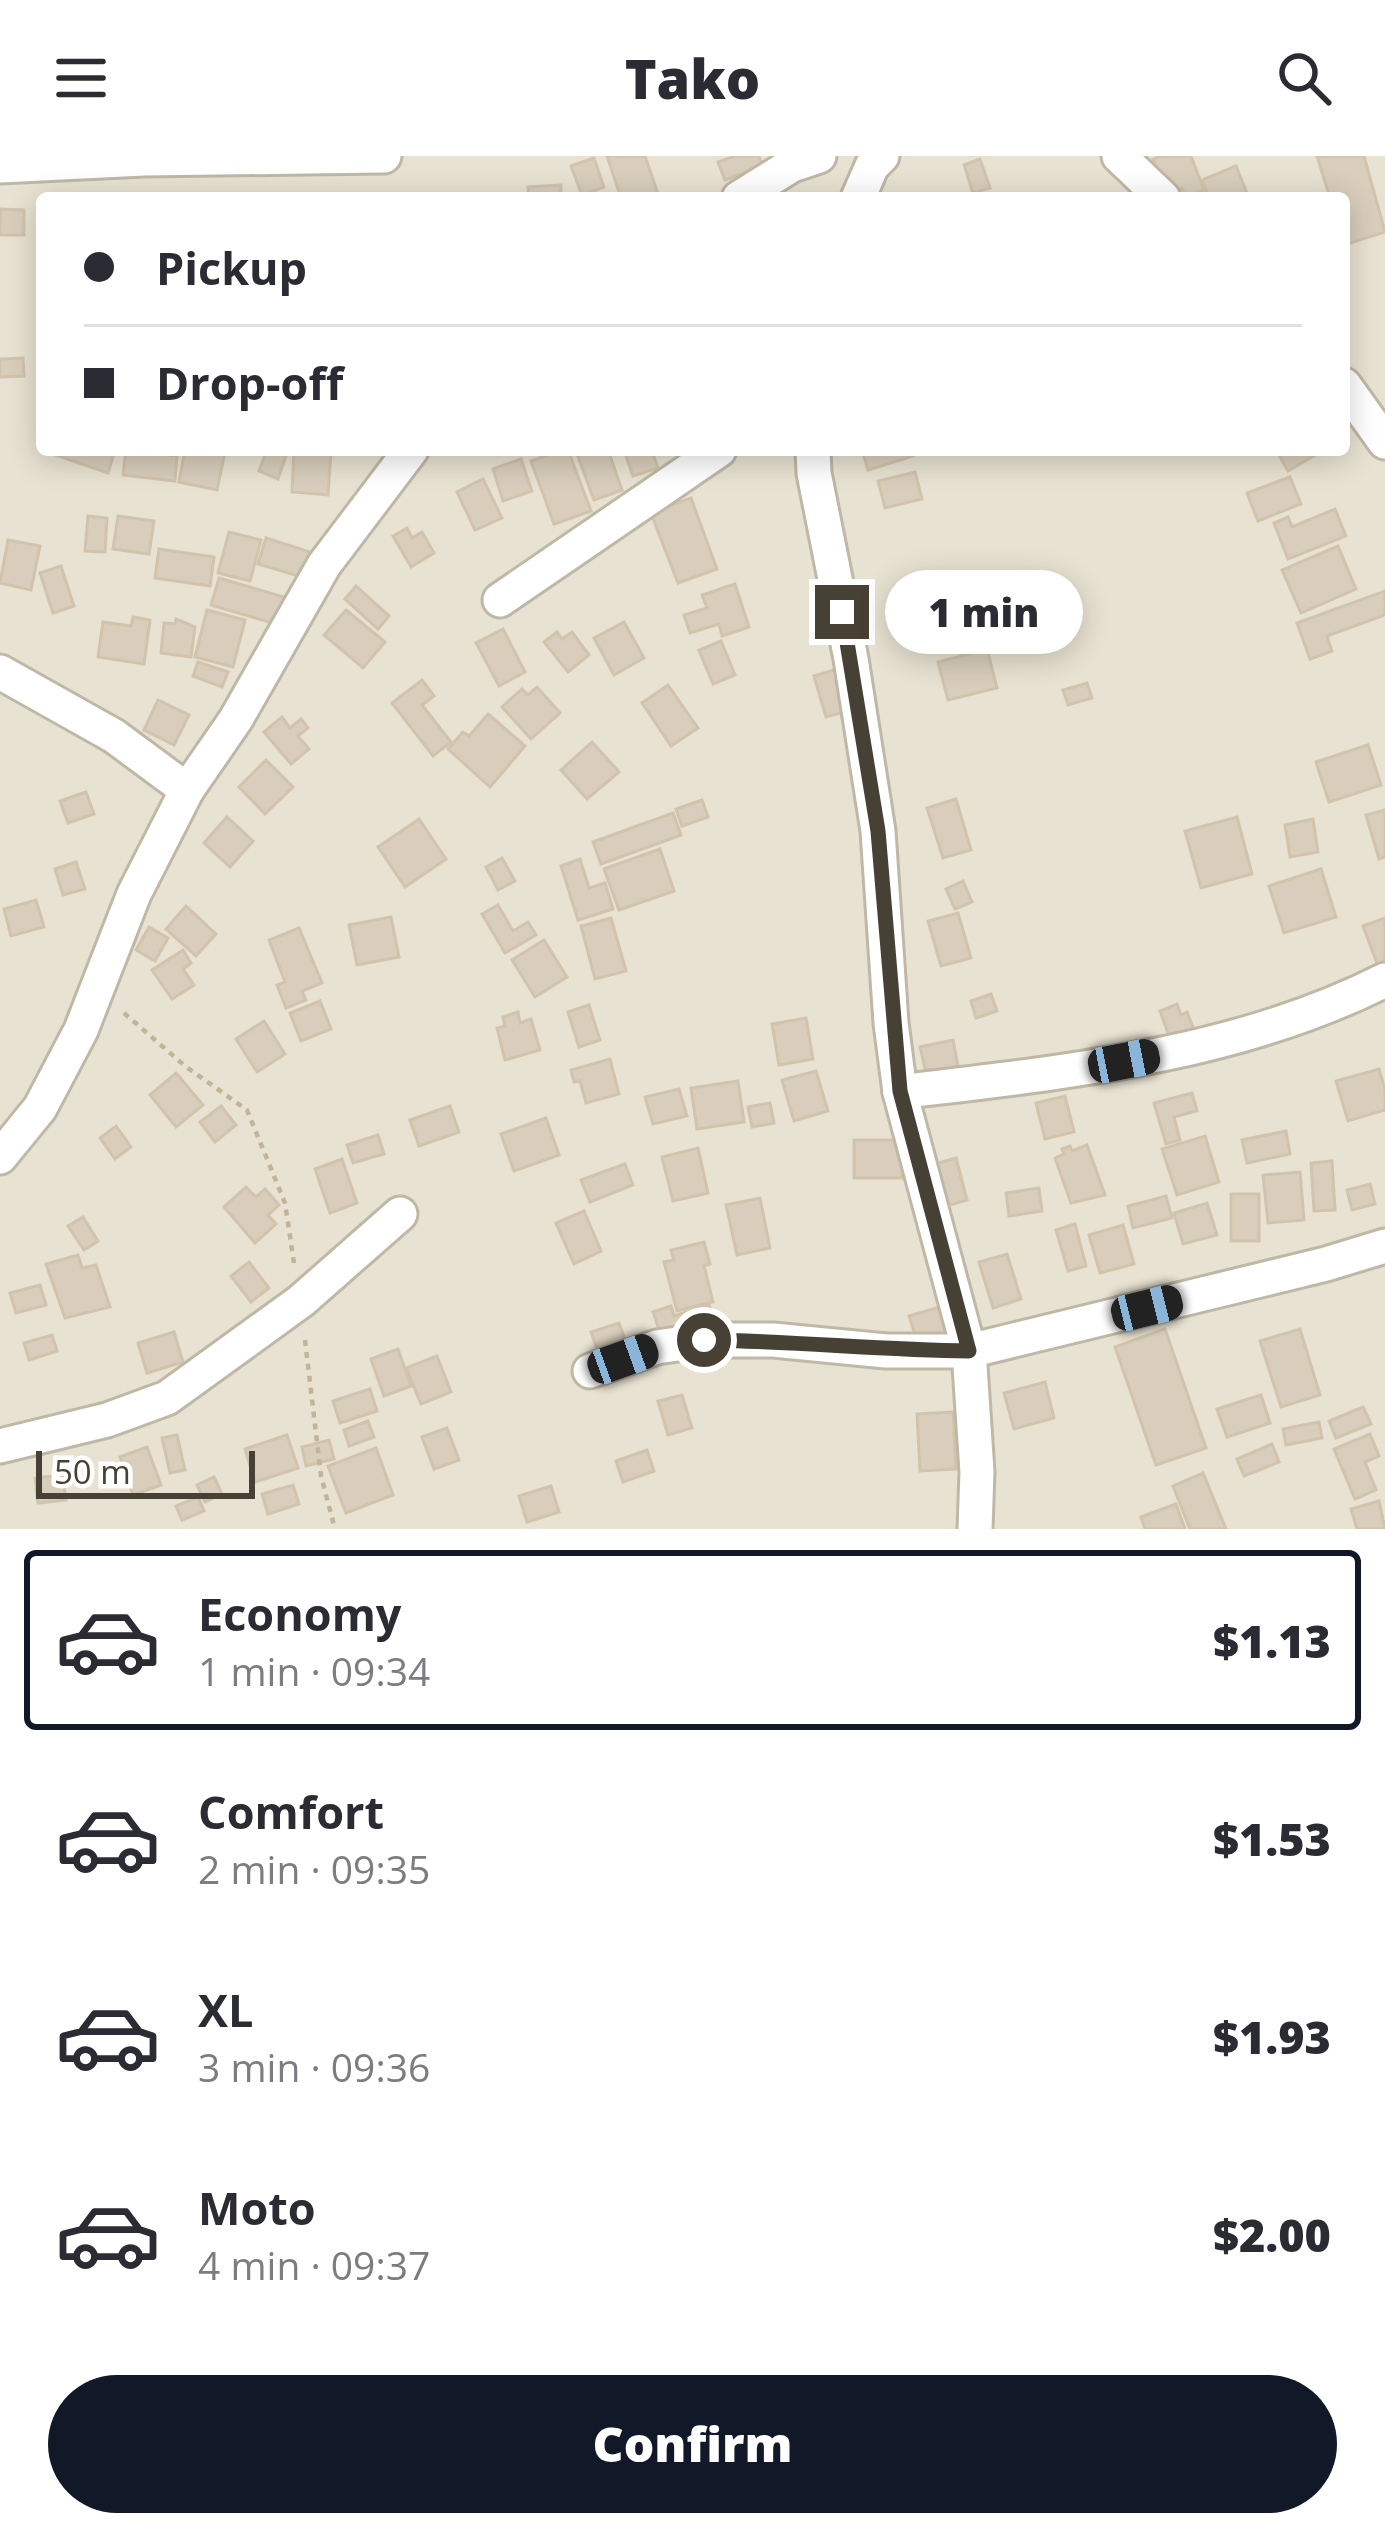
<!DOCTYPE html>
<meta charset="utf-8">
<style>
:root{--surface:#fff;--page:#f7f7f7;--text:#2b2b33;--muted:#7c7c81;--line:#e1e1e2;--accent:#111827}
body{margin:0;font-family:"Open Sans",sans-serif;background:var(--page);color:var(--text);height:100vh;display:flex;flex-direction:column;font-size:45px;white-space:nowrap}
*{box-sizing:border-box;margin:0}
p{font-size:39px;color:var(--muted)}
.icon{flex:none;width:66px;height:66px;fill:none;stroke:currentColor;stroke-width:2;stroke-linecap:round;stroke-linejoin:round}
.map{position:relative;height:1373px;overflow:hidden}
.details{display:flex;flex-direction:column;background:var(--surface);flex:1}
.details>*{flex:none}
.top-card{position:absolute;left:36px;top:36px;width:1314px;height:264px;border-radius:12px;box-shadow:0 6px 30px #0003;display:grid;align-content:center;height:264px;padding:0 48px;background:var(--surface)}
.scale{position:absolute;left:36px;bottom:30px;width:219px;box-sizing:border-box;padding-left:12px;border:6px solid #474034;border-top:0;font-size:33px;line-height:42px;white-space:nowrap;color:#474034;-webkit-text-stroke:9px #fff;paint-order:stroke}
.end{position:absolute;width:54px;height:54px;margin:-27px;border:15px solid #474034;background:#fff;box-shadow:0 0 0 6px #fff}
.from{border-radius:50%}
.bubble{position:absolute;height:84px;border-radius:42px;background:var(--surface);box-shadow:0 6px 30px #0003;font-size:39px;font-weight:800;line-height:84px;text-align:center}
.car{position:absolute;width:36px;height:72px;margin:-36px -18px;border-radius:15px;box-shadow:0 0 9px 3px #0007;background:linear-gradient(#222 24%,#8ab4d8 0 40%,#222 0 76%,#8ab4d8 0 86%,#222 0)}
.top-card b{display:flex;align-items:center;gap:42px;height:114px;font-size:45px}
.top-card b+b{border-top:3px solid var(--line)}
.top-card i{width:30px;height:30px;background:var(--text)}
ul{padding:21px 0 0;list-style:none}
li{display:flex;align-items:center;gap:36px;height:180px;margin:0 24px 18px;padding:0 24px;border:6px solid transparent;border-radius:12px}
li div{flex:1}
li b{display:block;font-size:45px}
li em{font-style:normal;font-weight:800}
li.on{border-color:var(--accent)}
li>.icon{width:108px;height:108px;stroke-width:1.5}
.action{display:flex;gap:24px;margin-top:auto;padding:24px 48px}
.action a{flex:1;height:138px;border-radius:72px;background:var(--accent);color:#fff;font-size:48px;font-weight:800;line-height:138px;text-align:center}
header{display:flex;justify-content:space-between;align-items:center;height:156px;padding:0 48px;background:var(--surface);font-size:54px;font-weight:800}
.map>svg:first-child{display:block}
.residential{fill:#e8e2d2;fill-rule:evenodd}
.building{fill:#d9cebc;stroke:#d2c4ac;stroke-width:3}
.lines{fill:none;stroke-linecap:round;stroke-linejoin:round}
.minor-casing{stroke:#c0b8a6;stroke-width:39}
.path{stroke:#c3b496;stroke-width:4.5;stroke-dasharray:6 6;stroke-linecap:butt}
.minor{stroke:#fff;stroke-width:33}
.route{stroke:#474034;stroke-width:15}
</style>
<header><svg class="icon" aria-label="menu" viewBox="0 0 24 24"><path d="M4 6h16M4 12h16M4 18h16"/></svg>Tako<svg class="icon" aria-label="search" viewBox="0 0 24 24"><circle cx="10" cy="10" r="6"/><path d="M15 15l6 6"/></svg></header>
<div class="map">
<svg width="1385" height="1373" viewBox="0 0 1385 1373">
<rect width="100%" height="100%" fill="#f4f0e5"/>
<!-- residential -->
<path class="residential" d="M0,0H1385V1373H0ZM42,42H1344V294H42Z"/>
<!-- building -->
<g class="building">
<polygon points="607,0 645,0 658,38 621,42"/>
<polygon points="735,0 759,0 762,10 725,24 718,6"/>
<polygon points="1161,0 1191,0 1204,34 1185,41 1182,32 1176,35 1173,26 1163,30 1153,3"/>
<polygon points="1317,0 1364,0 1385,76 1344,89 1344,42 1330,42"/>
<polygon points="594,2 604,31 582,39 571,10"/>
<polygon points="980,3 990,32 973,37 964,9"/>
<polygon points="1236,10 1249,42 1209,42 1202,24"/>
<polygon points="561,29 561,42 529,42 528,31"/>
<polygon points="0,53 24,54 24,79 0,79"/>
<polygon points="23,202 24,220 0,221 0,203"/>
<polygon points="58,294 115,294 108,317 56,299"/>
<polygon points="126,294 177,300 175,325 123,319"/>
<polygon points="185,294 225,296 217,334 179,326"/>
<polygon points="267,294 288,294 278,323 259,315"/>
<polygon points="294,294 331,295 328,339 292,336"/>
<polygon points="562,294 568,294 591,355 554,368 531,305"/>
<polygon points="608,294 622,334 594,344 576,295"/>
<polygon points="624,294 652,294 658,312 633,320"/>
<polygon points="862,294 911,294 913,300 868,314"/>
<polygon points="1276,294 1324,294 1288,315"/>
<polygon points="521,303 532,335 503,345 493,313"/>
<polygon points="915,316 922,343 885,352 878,325"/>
<polygon points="1290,321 1301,348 1258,365 1247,337"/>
<polygon points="483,323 502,362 475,374 457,336"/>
<polygon points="691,342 717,413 678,427 651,357"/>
<polygon points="1335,353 1346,380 1288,403 1274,367 1288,361 1292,371"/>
<polygon points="88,360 107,362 105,396 85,395"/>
<polygon points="118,360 154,365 149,398 113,393"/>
<polygon points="407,372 412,382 422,376 434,397 411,411 393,380"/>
<polygon points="229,376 261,384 250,425 218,417"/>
<polygon points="266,382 319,399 312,424 258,408"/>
<polygon points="8,384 40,390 31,434 0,427"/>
<polygon points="1338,390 1356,433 1301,457 1282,414"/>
<polygon points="159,393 214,401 210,430 155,422"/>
<polygon points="61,410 74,450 53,457 40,417"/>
<polygon points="219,422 287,442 279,469 211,449"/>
<polygon points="735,428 749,471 722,480 719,468 690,477 684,459 707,452 702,439"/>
<polygon points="934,429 945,477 927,481 916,433"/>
<polygon points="356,430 389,460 378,473 345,443"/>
<polygon points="964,435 972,468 952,473 944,440"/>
<polygon points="1385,435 1385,459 1327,480 1332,495 1310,503 1297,467"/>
<polygon points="207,454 245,464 233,511 195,501"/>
<polygon points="346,454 385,486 363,512 324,479"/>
<polygon points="133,461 150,464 144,508 98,501 103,466 131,470"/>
<polygon points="176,463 195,471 191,501 161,497 164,467 175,468"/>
<polygon points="624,466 644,502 614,519 594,482"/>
<polygon points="1035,467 1042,483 1016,494 1010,478"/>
<polygon points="503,473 525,516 499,530 476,487"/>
<polygon points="557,476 562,483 572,476 589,499 568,516 544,486"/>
<polygon points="721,485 735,519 713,528 699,494"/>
<polygon points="987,493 997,532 948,544 938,506"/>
<polygon points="198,506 228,516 222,531 193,520"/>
<polygon points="834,514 845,556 826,561 814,520"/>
<polygon points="422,524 434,540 422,549 451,586 433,600 392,547"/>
<polygon points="1087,527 1092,542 1068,549 1063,534"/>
<polygon points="668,529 698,572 671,590 642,547"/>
<polygon points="537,531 560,557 531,583 502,551 522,533 528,539"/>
<polygon points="158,544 189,559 174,589 144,574"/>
<polygon points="488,558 525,590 490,631 448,593 463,576 469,580"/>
<polygon points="282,561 290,572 301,563 308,572 298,580 309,593 291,608 264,576"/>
<polygon points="592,586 619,616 587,643 561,614"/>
<polygon points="1368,589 1381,629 1329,646 1316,606"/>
<polygon points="266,604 293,631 265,658 239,631"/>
<polygon points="86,636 94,658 68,667 60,645"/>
<polygon points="956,643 971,694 943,702 927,652"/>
<polygon points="702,644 708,661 682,670 676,653"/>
<polygon points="1385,654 1385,701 1379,703 1366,659"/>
<polygon points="673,657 681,679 601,708 593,686"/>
<polygon points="227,661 253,685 230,711 204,687"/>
<polygon points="1237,661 1252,718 1201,732 1185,675"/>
<polygon points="419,663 446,703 405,731 378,691"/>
<polygon points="1313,663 1318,696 1290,701 1285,669"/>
<polygon points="660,693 674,735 619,754 604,713"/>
<polygon points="502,702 515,725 498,734 486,711"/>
<polygon points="580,703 589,732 605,727 613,753 578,764 561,710"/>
<polygon points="76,706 85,733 63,739 55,713"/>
<polygon points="1321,713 1336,761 1284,777 1269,730"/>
<polygon points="963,725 972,746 955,753 946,733"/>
<polygon points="36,744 44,771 11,780 4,753"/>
<polygon points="498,749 513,775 528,766 536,779 505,797 482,758"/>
<polygon points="186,750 216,778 196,800 166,773"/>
<polygon points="958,757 971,802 941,810 928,765"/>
<polygon points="391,761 399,801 357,809 349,769"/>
<polygon points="611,762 626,815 595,823 581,770"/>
<polygon points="1385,762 1385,816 1381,818 1363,770"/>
<polygon points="149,771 168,782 155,805 136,794"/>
<polygon points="299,772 322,827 302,835 306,844 286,852 277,829 285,826 269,784"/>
<polygon points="544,784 567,821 535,841 512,804"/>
<polygon points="183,794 191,807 183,813 194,829 172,843 152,814"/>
<polygon points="991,838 997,855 976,862 971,845"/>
<polygon points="320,845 331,873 301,885 290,857"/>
<polygon points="1177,848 1181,859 1187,856 1196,879 1172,888 1160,855"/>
<polygon points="589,849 600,884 579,891 568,856"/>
<polygon points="518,856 520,867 531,863 540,894 505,904 497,872 505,870 503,861"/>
<polygon points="806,862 813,903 779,909 772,868"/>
<polygon points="264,865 285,898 257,916 236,883"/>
<polygon points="953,884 958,910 926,917 920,891"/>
<polygon points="610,903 619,938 586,947 580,925 574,926 571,914"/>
<polygon points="1379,913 1385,934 1385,954 1348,965 1336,925"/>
<polygon points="816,915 828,955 794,965 782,924"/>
<polygon points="176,917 203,949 176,971 150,939"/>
<polygon points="738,925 744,966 697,973 691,932"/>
<polygon points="679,933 687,960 653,968 645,941"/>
<polygon points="1192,937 1197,955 1174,961 1180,984 1166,988 1154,947"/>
<polygon points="1065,940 1074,976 1045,983 1036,947"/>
<polygon points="770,947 774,967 752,971 748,951"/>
<polygon points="221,950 236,969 215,986 200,966"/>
<polygon points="450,950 459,976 419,990 410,964"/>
<polygon points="546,962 559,999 514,1015 501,978"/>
<polygon points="116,970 131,991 115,1003 100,982"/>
<polygon points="1286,975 1290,998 1247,1007 1242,984"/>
<polygon points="378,979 384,998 353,1007 347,989"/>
<polygon points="1205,980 1219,1026 1177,1039 1162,993"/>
<rect x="854" y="984" width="48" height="38"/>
<polygon points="1087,989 1105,1039 1071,1047 1055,1002 1064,998 1062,993 1070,990 1072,995"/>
<polygon points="698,992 708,1037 673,1045 662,1001"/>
<polygon points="956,1002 967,1044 943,1051 931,1009"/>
<polygon points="342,1003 357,1047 330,1057 315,1013"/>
<polygon points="1332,1005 1335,1054 1314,1055 1311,1007"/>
<polygon points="625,1008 633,1029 590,1046 581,1024"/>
<polygon points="1300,1016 1304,1064 1268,1067 1263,1019"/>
<polygon points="1370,1028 1375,1048 1352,1054 1347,1034"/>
<polygon points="246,1031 256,1041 265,1033 279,1049 268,1059 276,1068 255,1087 224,1051"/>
<polygon points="1039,1032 1042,1055 1009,1060 1006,1037"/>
<rect x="1231" y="1038" width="28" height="47"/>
<polygon points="1166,1040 1172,1062 1133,1072 1128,1050"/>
<polygon points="760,1042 770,1092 737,1099 726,1049"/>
<polygon points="1207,1047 1217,1079 1183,1088 1174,1057"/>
<polygon points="584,1055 601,1095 574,1108 556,1067"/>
<polygon points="83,1061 98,1085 84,1094 68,1070"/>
<polygon points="1075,1068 1086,1110 1068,1115 1056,1074"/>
<polygon points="1123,1069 1134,1108 1100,1117 1089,1079"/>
<polygon points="704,1086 710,1108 704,1110 713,1146 677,1155 664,1106 674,1104 671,1094"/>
<polygon points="1007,1098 1021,1143 993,1152 979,1106"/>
<polygon points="78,1099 82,1112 96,1109 110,1151 65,1162 46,1108"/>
<polygon points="249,1106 269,1132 251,1146 231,1120"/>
<polygon points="40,1129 46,1149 16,1157 10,1137"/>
<polygon points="709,1149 720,1183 667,1199 653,1156 671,1150 674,1160"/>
<polygon points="943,1150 954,1186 921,1197 909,1160"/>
<polygon points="619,1167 629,1195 601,1204 591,1176"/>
<polygon points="1165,1173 1206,1292 1156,1309 1115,1191"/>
<polygon points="1300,1173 1320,1239 1281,1251 1260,1185"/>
<polygon points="174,1176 183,1206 147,1217 138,1187"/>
<polygon points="52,1179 57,1195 29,1204 24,1187"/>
<polygon points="398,1193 411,1230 384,1240 371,1203"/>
<polygon points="437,1200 451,1236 421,1248 406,1212"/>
<polygon points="1045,1226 1054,1262 1014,1273 1004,1237"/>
<polygon points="370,1233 377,1255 340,1267 333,1245"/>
<polygon points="682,1239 692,1272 668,1279 658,1245"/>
<polygon points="1261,1239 1270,1267 1227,1281 1217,1253"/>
<polygon points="1363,1251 1371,1268 1336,1282 1329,1265"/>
<polygon points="953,1256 956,1313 920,1315 917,1258"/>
<polygon points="368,1265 374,1281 349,1290 344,1274"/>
<polygon points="1319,1266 1322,1282 1286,1289 1283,1273"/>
<polygon points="447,1272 459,1304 434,1313 422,1281"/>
<polygon points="1370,1278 1379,1300 1365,1306 1376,1334 1355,1343 1334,1293"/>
<polygon points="177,1279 185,1314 170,1317 162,1282"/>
<polygon points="287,1279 298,1312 255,1326 245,1293"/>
<polygon points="329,1284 334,1303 306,1310 302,1291"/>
<polygon points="1272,1288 1279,1306 1244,1320 1237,1303"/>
<polygon points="147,1291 161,1329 133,1339 120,1301"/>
<polygon points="376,1292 393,1339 346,1357 328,1310"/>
<polygon points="647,1294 654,1315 623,1326 616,1305"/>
<polygon points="1203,1317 1226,1373 1190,1373 1173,1330"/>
<polygon points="62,1319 66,1344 38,1347 35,1322"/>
<polygon points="214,1321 222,1338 205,1346 197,1329"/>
<polygon points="293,1329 299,1348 268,1358 262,1338"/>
<polygon points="551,1330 559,1356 527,1366 519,1340"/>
<polygon points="198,1341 204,1355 182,1364 176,1350"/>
<polygon points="1379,1345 1385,1373 1357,1373 1351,1353"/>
<polygon points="1176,1348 1185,1373 1145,1373 1141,1361"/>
</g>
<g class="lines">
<!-- minor casing -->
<g class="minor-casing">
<g id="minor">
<polyline points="1119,0 1163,42"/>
<polyline points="0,10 144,3 384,0"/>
<polyline points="739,42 792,9 819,0"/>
<polyline points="858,42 872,10 882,0"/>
<polyline points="1344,229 1385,286"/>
<polyline points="813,294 814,317 851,503 878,675 891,867 900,936 969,1195 977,1316 975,1373"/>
<polyline points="500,444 719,294"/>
<polyline points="0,516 114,580 187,634"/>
<path d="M900,936C1064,916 1235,900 1385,824"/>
<polyline points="0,1001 40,952 81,874 134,738 187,634 236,563 324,409 411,294"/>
<polyline points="590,1215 657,1191 704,1184 773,1184 886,1195 969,1195 1326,1108 1385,1090"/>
<polyline points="0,1290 107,1264 167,1242 301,1145 400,1058"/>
</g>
</g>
<!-- path -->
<g class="path">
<polyline points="124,857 185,910 247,954 285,1047 294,1107"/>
<polyline points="305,1184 321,1320 335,1373"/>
</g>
<!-- minor -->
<use href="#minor" class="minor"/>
</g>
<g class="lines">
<!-- route -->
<path class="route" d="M704,1184C793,1185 880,1194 969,1195L900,935L878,675L842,456"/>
</g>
</svg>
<div class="scale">50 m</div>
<i class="end from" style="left:704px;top:1184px"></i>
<i class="end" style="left:842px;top:456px"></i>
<div class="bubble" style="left:885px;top:414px;width:198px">1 min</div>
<i class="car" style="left:1124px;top:905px;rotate:79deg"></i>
<i class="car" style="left:1147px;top:1152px;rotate:76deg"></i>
<i class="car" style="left:623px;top:1203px;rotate:70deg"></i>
<div class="top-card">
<b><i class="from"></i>Pickup</b>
<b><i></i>Drop-off</b>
</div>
</div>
<section class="details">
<ul>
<li class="on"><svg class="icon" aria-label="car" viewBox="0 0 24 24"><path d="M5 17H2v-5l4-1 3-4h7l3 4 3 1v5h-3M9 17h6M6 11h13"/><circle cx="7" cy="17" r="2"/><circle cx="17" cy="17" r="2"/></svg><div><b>Economy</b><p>1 min · 09:34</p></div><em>$1.13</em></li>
<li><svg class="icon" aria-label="car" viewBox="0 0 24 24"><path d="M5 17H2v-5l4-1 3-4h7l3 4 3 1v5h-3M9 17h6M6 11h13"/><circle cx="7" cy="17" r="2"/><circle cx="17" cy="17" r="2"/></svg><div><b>Comfort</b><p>2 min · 09:35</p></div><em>$1.53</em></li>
<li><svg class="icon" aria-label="car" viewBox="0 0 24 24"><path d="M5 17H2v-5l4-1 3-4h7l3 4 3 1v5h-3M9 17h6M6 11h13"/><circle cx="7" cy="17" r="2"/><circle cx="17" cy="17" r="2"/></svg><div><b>XL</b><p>3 min · 09:36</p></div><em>$1.93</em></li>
<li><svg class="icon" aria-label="car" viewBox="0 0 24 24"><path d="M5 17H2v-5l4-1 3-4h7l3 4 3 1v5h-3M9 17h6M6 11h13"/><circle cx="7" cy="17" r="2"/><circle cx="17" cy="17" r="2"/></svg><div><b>Moto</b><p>4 min · 09:37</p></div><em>$2.00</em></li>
</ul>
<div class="action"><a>Confirm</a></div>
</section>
